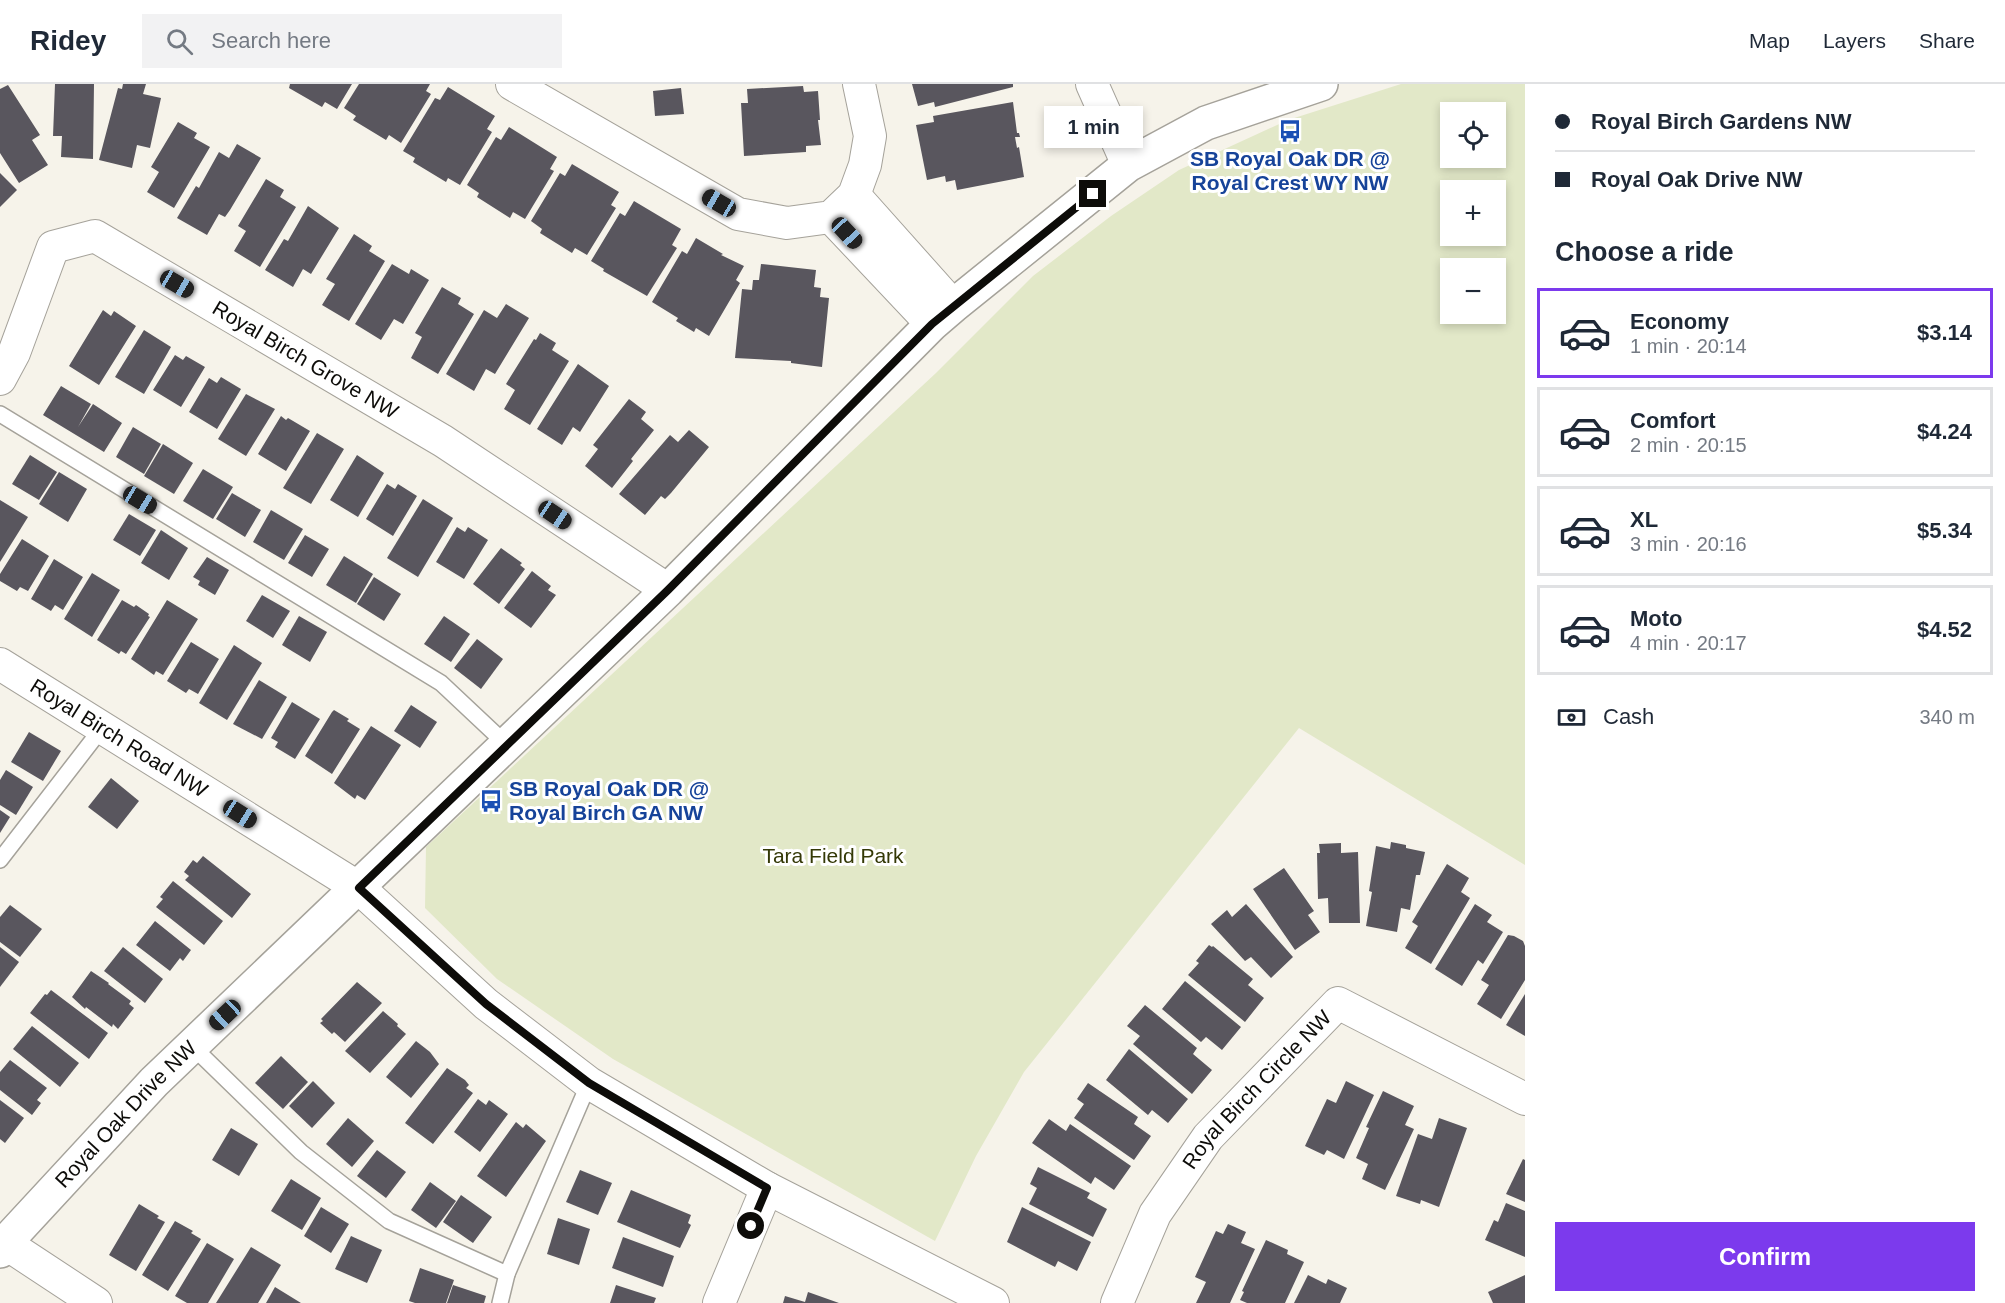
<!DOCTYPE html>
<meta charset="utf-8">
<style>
:root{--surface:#fff;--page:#f2f2f3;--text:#1f2937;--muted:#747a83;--line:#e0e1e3;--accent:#7c3aed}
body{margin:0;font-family:Arial,sans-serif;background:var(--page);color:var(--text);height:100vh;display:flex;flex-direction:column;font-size:22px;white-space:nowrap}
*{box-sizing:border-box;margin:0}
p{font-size:20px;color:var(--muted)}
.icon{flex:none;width:33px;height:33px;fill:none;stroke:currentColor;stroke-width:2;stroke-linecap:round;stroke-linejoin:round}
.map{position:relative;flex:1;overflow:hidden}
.details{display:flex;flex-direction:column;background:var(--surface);width:480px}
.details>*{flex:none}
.top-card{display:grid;align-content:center;height:132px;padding:0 30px;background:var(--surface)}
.fabs{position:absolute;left:1440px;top:18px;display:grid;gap:12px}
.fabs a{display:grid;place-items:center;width:66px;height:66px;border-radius:0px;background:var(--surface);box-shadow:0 3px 9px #0003;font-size:30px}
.end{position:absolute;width:27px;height:27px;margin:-14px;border:8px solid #0d0c09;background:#fff;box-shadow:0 0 0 3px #fff}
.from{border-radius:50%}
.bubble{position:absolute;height:42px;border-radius:0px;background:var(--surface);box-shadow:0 3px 9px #0003;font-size:20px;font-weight:600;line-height:42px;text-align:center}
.car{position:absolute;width:18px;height:36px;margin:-18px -9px;border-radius:8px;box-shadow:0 0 4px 2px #0007;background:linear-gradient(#222 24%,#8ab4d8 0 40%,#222 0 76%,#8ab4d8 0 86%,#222 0)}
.top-card b{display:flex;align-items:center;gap:21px;height:57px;font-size:22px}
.top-card b+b{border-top:2px solid var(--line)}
.top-card i{width:15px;height:15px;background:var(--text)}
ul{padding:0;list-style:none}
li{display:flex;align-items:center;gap:18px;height:90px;margin:0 12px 9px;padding:0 18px;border:3px solid var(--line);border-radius:0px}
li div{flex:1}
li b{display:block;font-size:22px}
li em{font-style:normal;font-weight:600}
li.on{border-color:var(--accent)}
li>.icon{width:54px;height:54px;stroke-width:1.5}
h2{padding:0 30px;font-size:27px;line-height:72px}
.pay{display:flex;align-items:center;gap:15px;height:66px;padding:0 30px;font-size:22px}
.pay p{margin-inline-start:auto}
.primary-button{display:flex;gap:12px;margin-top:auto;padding:12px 30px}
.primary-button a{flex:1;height:69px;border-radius:0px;background:var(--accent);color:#fff;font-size:24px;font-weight:600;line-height:69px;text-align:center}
header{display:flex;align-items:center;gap:36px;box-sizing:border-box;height:84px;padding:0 30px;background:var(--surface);border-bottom:2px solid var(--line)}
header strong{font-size:28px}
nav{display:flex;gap:33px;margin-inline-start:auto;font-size:21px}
.search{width:420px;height:54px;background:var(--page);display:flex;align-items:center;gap:15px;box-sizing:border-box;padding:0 21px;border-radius:0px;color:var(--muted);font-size:22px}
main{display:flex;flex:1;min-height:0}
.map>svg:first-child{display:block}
.green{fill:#e2e8c8;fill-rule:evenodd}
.building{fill:#59565e}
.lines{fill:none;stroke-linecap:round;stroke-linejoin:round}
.service-casing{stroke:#a5a29a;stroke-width:18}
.minor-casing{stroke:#a5a29a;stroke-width:34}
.tertiary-casing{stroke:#a5a29a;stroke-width:36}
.service{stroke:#fff;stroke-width:15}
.minor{stroke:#fff;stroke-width:32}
.tertiary{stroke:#fff;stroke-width:33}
.route{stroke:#0d0c09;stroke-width:8}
.labels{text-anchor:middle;stroke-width:6;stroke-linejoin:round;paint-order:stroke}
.transit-label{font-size:21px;font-weight:bold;fill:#164399;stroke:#fff}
.street-label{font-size:21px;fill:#0d0c09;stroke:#fff}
.park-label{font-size:21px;fill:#343907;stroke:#fff}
</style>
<header>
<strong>Ridey</strong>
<div class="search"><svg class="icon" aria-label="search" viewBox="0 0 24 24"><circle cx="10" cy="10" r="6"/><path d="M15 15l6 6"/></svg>Search here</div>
<nav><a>Map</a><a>Layers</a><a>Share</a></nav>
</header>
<main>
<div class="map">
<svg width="1525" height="1219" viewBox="0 0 1525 1219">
<rect width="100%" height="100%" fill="#f6f3ea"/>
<!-- green -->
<path class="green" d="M1401,0H1525V781L1299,644L1024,988L976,1072L935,1157L613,975L497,895L425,824L426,763L936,289L1033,192L1111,132L1179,86L1288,36ZM1496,28V74H1450V28ZM1496,106V152H1450V106ZM1496,184V230H1450V184Z"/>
<!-- building -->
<g class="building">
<polygon points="55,0 94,0 93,75 61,73 62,52 53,52"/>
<polygon points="123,0 146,0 143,10 161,14 150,64 137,61 132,84 99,76 118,4 122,5"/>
<polygon points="290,0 352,0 337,25 325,18 322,23 289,4"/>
<polygon points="359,0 430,0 426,7 431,10 401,59 389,51 386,56 353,36 356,32 344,24"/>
<polygon points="912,0 1013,0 1013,3 935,23 934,18 918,22"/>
<polygon points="8,1 40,51 32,56 48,81 19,99 0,69 0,5"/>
<polygon points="803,2 804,8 818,7 820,36 818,36 821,61 806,62 806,68 744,72 741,19 748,19 747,5"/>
<polygon points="448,3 495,32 487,45 492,48 460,101 448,94 446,98 413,78 415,74 403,67 435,14 440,16"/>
<polygon points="681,4 684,30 655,32 653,7"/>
<polygon points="1013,18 1017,49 1019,49 1020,53 1015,53 1017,64 1019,63 1024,93 957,106 955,96 946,98 945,92 927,96 916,41 934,38 933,32"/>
<polygon points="178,38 197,49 194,54 210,63 174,124 147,108 159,88 151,83"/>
<polygon points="509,43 557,73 550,85 554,87 525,135 513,128 510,134 477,113 479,109 467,101 496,53 501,56"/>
<polygon points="237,60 261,74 230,126 225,133 219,130 207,151 177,134 196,102 199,104 219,68 229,74"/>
<polygon points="572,80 619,108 611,121 616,124 587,171 575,164 572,169 540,149 542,145 531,137 560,89 565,92"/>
<polygon points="0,89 17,106 0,123"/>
<polygon points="266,95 284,106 280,113 296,123 260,183 234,167 246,147 238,142"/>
<polygon points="634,117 681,145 672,161 677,164 647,212 603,187 604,185 591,177 620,129 625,132"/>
<polygon points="308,122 339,144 311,190 303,185 293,203 265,186 284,155 288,157"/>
<polygon points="354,150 372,162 369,167 385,177 349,237 322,221 335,200 326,195"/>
<polygon points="696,154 723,170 721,171 744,182 736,196 740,199 709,252 696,244 694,248 676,237 678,234 652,218 682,167 687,170"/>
<polygon points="392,180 409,190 411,185 429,196 403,240 394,235 381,256 355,240"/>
<polygon points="761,180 816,186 814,203 821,204 820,213 829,214 822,283 791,279 791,277 735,274 742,205 752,206 753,196 759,196"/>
<polygon points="442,203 461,214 458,220 474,230 438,290 411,274 422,253 415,249"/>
<polygon points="506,220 529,234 495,290 486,285 474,307 446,290 484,226 497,234"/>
<polygon points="103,226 111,232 114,227 136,242 99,301 69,282"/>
<polygon points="144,246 171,263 144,310 115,293"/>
<polygon points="540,249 556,259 552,266 569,277 530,341 504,325 515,306 506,300 534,255 536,256"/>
<polygon points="175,271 183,276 186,272 205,283 181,323 153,306"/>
<polygon points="578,280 609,302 580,348 573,343 562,361 537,345"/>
<polygon points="221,293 241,305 217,345 189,328 209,294 217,299"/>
<polygon points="61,302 91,320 78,343 93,320 122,339 104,368 43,331"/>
<polygon points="246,310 275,325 246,372 218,355"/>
<polygon points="629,315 646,328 641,335 654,346 631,375 633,377 612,404 585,382 598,365 593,361"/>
<polygon points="281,332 286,336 288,334 310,347 286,387 258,370"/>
<polygon points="133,343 161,360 144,390 116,373"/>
<polygon points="689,346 709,363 671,409 665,415 661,412 645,431 619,410 670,351 678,358"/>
<polygon points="317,349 344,365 311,420 283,404"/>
<polygon points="163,360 193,379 174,410 144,392"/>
<polygon points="30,371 57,388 39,416 12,400"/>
<polygon points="357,371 384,389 358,433 330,416"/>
<polygon points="203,385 233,403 213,435 183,417"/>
<polygon points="59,388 87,405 68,438 39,420"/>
<polygon points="387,400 395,405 398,400 417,412 393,452 366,435"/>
<polygon points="232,409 261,426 245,453 216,435"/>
<polygon points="423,415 453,434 418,493 387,474"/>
<polygon points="0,416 28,433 0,478"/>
<polygon points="271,426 303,445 284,476 253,458"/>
<polygon points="129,430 156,446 140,472 113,456"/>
<polygon points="457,443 465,448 468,443 488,456 464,495 436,478"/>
<polygon points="161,446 188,464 169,496 141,479"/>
<polygon points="305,451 329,465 312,493 288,479"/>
<polygon points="22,455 49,472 28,507 20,503 17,507 0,497 0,490"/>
<polygon points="501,464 522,479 520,481 525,485 499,520 473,500"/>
<polygon points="344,472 373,490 356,519 326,501"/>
<polygon points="207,473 229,486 215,511 198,501 200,497 193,493"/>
<polygon points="54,475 83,493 63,526 55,521 51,527 31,515"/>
<polygon points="532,487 551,502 548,506 556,511 531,544 504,524"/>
<polygon points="92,489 120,506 92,553 64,535"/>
<polygon points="374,493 401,510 384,537 357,520"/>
<polygon points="262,511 290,527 273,554 246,537"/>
<polygon points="122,516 134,523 136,521 149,530 148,532 150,533 126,570 121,567 119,570 97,556"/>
<polygon points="167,516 198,535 163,591 156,587 154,591 131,575"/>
<polygon points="299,532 327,548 310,578 282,561"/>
<polygon points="444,532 470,550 451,578 424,560"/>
<polygon points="477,555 503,575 481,605 454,584"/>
<polygon points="191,558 219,575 198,610 189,605 186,609 167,597"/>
<polygon points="234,561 262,579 227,636 199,619"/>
<polygon points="259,596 287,613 262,655 233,640"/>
<polygon points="292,618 320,635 295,675 275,663 278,658 271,654"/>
<polygon points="411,621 437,638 420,664 394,647"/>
<polygon points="334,626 349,635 347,637 360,645 332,690 305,672 332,628"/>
<polygon points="371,642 401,661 365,716 357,711 355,715 334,699"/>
<polygon points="29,648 61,667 43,697 11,678"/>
<polygon points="6,686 33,703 16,731 0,721 0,696"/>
<polygon points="111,694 139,717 117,745 88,723"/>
<polygon points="0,726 10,733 0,749"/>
<polygon points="1391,758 1406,761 1406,764 1425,768 1420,791 1416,791 1410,826 1401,824 1397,848 1366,842 1372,808 1369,807 1376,762 1390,765"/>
<polygon points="1341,759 1341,769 1358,768 1360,839 1329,839 1328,814 1318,815 1317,769 1320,769 1319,760"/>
<polygon points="203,772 251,810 232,834 185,796 189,792 184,788 193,776 197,779"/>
<polygon points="1447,780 1469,794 1461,808 1470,814 1431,880 1405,864 1418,842 1412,838"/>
<polygon points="1284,784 1314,827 1308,831 1320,848 1295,866 1253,805"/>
<polygon points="173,797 223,837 204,861 156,823 163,815 160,813"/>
<polygon points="1246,820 1293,873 1271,894 1251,873 1245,877 1211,840 1227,826 1232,833"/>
<polygon points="1475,820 1492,831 1487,838 1503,848 1483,880 1478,876 1462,902 1435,885"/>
<polygon points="10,821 42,845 20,873 0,858 0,833"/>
<polygon points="155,837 191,866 183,877 180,874 170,887 136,861"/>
<polygon points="1508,851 1514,852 1523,857 1525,862 1525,896 1501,935 1477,920 1489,901 1481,896"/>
<polygon points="1209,861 1212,863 1213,862 1253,895 1248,901 1264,914 1245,938 1188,891 1199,879 1196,877"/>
<polygon points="0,863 19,878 0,903"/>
<polygon points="123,863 163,895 145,919 104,887"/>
<polygon points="91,887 109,899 108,900 131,917 129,920 134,924 118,945 113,940 112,943 86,923 85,925 72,913"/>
<polygon points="1185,897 1241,943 1222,966 1206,953 1201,958 1162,925"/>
<polygon points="357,898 382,919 345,958 334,948 332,950 320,939 323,937 321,935"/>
<polygon points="51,906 108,949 89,975 30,929 45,910 47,911"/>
<polygon points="1525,910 1525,952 1506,941"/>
<polygon points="1145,921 1197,964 1193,970 1212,986 1192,1010 1133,960 1140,952 1127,942"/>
<polygon points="383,927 398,940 397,942 406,950 370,989 345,967"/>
<polygon points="32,942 79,979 60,1003 13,965"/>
<polygon points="416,957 430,968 439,980 411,1014 386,993"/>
<polygon points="1129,965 1188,1015 1168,1039 1152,1026 1148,1031 1106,996"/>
<polygon points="281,972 308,998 283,1025 255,999"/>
<polygon points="10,976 47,1004 37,1016 41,1019 32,1031 0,1006 0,988"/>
<polygon points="447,984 465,996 469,1001 466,1004 473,1009 433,1060 405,1039"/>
<polygon points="313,997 335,1019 312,1044 289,1022"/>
<polygon points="1346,997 1374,1011 1344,1075 1327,1066 1324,1071 1305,1062 1327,1015 1336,1019"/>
<polygon points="1088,999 1138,1033 1134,1040 1151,1052 1134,1076 1074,1034 1084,1020 1077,1015"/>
<polygon points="1383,1007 1414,1022 1405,1041 1414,1045 1385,1106 1362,1095 1368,1080 1356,1074 1369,1044 1366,1043"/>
<polygon points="478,1015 486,1021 489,1016 508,1030 480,1068 454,1048"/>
<polygon points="0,1016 24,1034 5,1059 0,1055"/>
<polygon points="348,1034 374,1057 352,1083 326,1060"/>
<polygon points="1439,1034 1467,1044 1439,1123 1421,1116 1420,1120 1396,1112 1418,1050 1432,1055"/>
<polygon points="1049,1035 1066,1047 1070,1040 1131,1082 1114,1106 1095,1093 1091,1100 1032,1059"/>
<polygon points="516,1038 523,1044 526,1040 546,1057 506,1113 477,1092"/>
<polygon points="231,1044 258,1060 239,1092 212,1076"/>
<polygon points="377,1066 406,1088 386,1114 357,1092"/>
<polygon points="1523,1075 1525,1076 1525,1118 1506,1110"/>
<polygon points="1038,1083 1090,1109 1087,1114 1107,1125 1093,1153 1029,1120 1037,1104 1030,1100"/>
<polygon points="580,1086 612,1099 598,1131 566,1118"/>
<polygon points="291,1095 321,1114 302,1146 271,1127"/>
<polygon points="430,1098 456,1117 436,1144 411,1126"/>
<polygon points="631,1106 691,1131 688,1139 691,1141 680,1164 617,1138"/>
<polygon points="461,1111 492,1133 473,1159 443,1138"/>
<polygon points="1506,1119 1525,1127 1525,1173 1485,1156 1494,1136 1498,1138"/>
<polygon points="139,1120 159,1132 157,1134 165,1138 136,1187 109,1171"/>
<polygon points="321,1123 349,1140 331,1169 304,1152"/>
<polygon points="1022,1123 1091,1158 1077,1187 1058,1177 1055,1183 1007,1158"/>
<polygon points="558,1134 590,1145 579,1181 547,1170"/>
<polygon points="175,1137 193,1147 191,1149 201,1155 168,1207 142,1191"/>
<polygon points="1228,1140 1246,1148 1241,1159 1255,1165 1230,1219 1196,1219 1206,1198 1195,1193 1216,1147 1223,1150"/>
<polygon points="351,1152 382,1166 367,1199 335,1185"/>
<polygon points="623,1153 674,1172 663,1203 612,1184"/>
<polygon points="1266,1156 1288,1166 1287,1170 1304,1178 1285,1219 1247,1219 1240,1216 1244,1208 1242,1207"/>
<polygon points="207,1159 234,1175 208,1219 187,1219 175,1212"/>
<polygon points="251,1163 281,1181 258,1219 216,1219"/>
<polygon points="420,1184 454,1196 446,1219 415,1219 409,1217"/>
<polygon points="1308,1191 1326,1200 1328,1195 1347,1204 1340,1219 1294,1219"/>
<polygon points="1525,1191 1525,1219 1493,1219 1488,1208"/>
<polygon points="453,1201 486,1212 484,1219 447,1219"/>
<polygon points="616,1201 656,1214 654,1219 610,1219"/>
<polygon points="275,1203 301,1219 266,1219"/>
<polygon points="808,1208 839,1219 783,1219 785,1212 805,1218"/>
</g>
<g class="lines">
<!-- service casing -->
<g class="service-casing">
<g id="service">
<polyline points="0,330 441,599 507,661"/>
<polyline points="0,776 102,644"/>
<polyline points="192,962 301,1068 389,1137 507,1190"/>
<polyline points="500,1219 507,1190 589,999"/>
</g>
</g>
<!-- minor casing -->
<g class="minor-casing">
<g id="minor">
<polyline points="512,0 738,130 787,139 831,133 854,111 865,81 870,52 859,0"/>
<polyline points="1092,0 1128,81"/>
<polyline points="854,111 953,222"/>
<polyline points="831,133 932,240"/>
<path id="s1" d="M0,295L14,269L53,163L95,152L443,357L668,506"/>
<path id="s2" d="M0,580L359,804L486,920L589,999L767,1104L993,1219"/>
<polyline points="5,1159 96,1219"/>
<polyline points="719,1219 767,1104"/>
<path id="s3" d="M1117,1219L1155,1130L1208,1053L1338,919L1525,1015"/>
</g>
</g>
<!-- tertiary casing -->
<g class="tertiary-casing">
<g id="tertiary">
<path id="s4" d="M0,1167L5,1159L154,998L668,506L932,240L953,222L1128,81L1206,39L1321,0"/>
</g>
</g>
<!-- service -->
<use href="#service" class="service"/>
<!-- minor -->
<use href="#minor" class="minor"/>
<!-- tertiary -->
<use href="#tertiary" class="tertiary"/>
</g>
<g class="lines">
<!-- route -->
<polyline class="route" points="751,1142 767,1104 589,999 486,920 359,804 668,506 932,240 1093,110"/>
</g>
<!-- icons -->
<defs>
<g id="bus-bare" transform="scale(1.8)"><path d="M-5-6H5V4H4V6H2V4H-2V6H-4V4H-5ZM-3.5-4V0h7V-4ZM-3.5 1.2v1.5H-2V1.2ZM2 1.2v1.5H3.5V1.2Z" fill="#1a4fb4" stroke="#fff" stroke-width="2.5" paint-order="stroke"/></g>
</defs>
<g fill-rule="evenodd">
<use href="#bus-bare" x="1290" y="47"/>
<use href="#bus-bare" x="491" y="717"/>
</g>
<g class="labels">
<!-- transit labels -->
<g class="transit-label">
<text x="1290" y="82">SB Royal Oak DR @<tspan x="1290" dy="24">Royal Crest WY NW</tspan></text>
<text x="509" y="712" text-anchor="start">SB Royal Oak DR @<tspan x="509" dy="24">Royal Birch GA NW</tspan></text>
</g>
<!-- street labels -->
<g class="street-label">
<text dy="7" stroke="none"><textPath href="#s1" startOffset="430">Royal Birch Grove NW</textPath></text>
<text dy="7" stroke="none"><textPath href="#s2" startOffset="140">Royal Birch Road NW</textPath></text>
<text dy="7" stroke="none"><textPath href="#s3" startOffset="258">Royal Birch Circle NW</textPath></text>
<text dy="7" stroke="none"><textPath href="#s4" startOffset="186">Royal Oak Drive NW</textPath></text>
</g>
<!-- park labels -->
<g class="park-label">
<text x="833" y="779">Tara Field Park</text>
</g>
</g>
</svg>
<div class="fabs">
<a><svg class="icon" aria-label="locate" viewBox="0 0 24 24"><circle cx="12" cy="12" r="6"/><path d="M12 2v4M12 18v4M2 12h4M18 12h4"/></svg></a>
<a>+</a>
<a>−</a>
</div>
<i class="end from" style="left:751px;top:1142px"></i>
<i class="end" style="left:1093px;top:110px"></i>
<div class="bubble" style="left:1044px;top:22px;width:99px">1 min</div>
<i class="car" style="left:719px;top:119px;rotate:300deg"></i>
<i class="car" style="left:847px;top:149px;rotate:137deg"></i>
<i class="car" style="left:177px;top:200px;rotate:120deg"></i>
<i class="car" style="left:140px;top:416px;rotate:121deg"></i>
<i class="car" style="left:555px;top:431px;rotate:124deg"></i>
<i class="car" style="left:240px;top:730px;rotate:122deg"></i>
<i class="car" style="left:225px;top:931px;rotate:227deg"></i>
</div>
<section class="details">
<div class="top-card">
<b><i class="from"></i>Royal Birch Gardens NW</b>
<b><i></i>Royal Oak Drive NW</b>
</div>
<h2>Choose a ride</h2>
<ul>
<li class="on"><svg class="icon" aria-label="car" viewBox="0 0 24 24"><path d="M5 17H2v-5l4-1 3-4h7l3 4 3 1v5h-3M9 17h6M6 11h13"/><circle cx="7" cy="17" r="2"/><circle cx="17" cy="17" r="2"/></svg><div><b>Economy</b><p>1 min · 20:14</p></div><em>$3.14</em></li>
<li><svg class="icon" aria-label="car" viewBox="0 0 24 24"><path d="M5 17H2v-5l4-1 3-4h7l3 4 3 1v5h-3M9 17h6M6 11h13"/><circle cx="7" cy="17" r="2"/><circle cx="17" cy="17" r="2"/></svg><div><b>Comfort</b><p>2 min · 20:15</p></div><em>$4.24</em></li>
<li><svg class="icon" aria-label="car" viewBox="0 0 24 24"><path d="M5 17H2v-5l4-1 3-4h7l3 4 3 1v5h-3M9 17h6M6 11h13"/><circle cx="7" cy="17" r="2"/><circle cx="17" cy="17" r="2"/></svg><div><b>XL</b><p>3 min · 20:16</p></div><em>$5.34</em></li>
<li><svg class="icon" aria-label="car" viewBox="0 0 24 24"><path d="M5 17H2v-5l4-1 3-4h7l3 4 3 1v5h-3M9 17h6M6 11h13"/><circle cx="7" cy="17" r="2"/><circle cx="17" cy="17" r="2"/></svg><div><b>Moto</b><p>4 min · 20:17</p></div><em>$4.52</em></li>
</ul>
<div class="pay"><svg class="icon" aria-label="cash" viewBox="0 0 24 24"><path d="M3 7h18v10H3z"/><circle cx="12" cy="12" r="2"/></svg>Cash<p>340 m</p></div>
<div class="primary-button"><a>Confirm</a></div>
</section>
</main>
